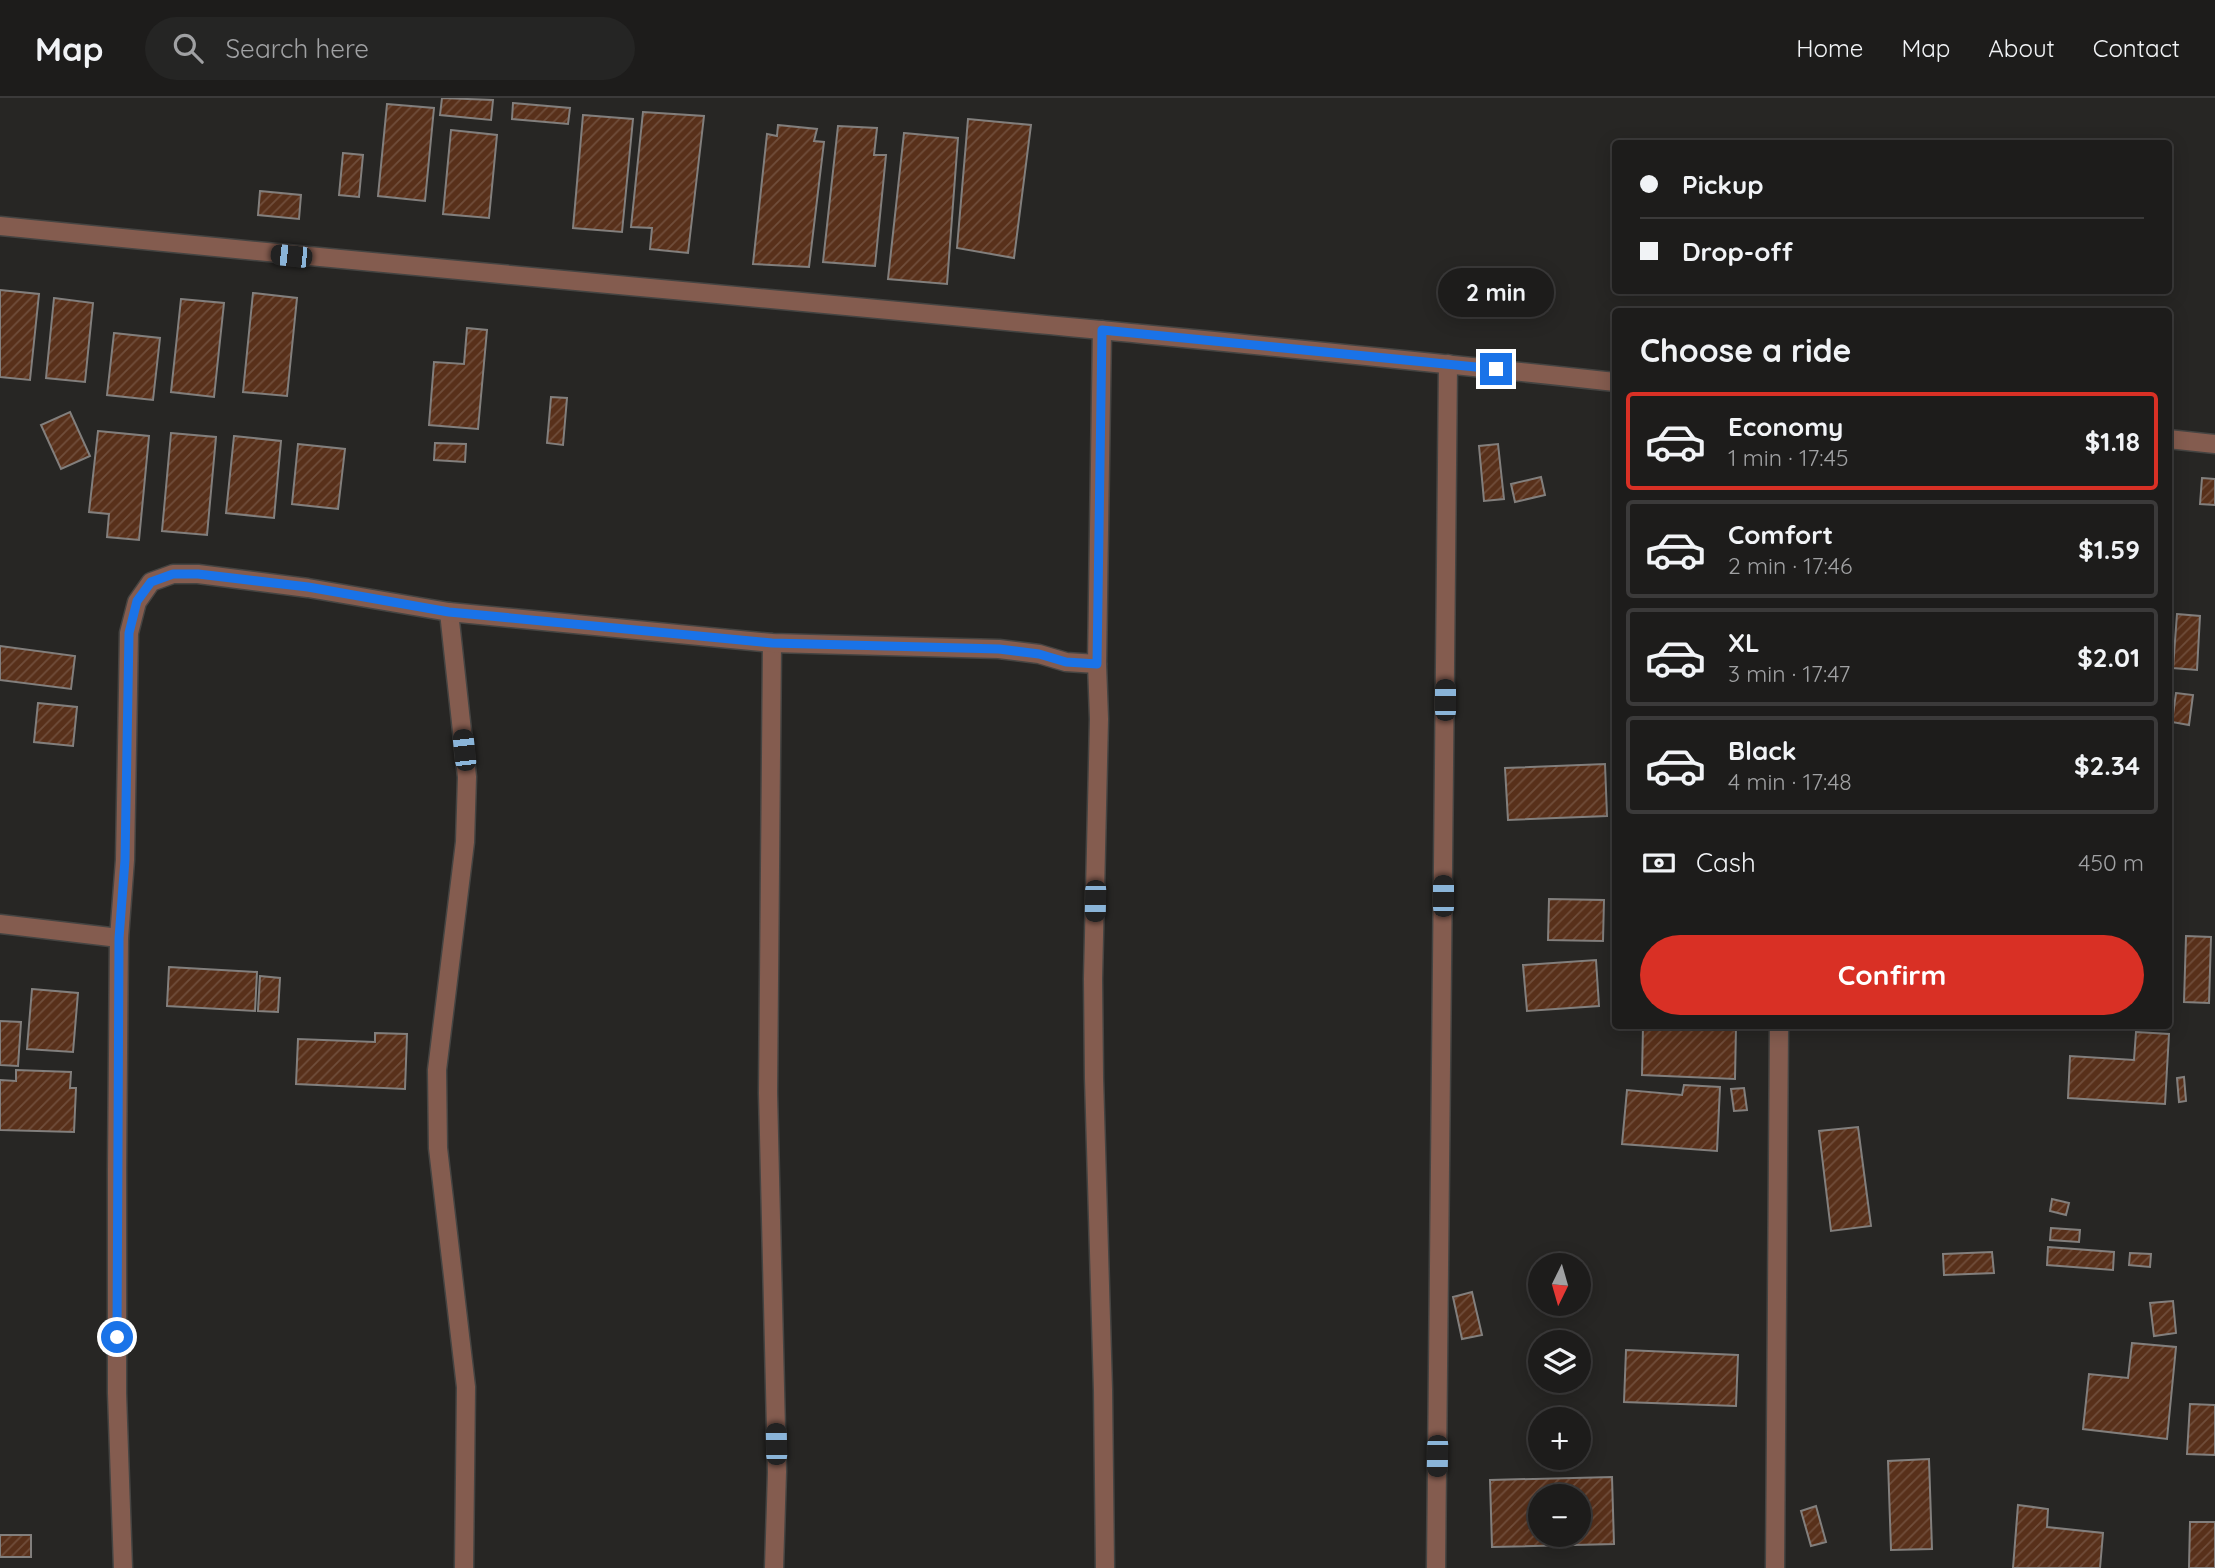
<!DOCTYPE html>
<meta charset="utf-8">
<style>
:root{--surface:#1d1c1b;--page:#252524;--text:#f1f3f6;--muted:#a0a1a3;--line:#3b3a3a;--accent:#d93025}
body{margin:0;font-family:Quicksand,sans-serif;background:var(--page);color:var(--text);height:100vh;display:flex;flex-direction:column;font-size:26px;white-space:nowrap}
*{box-sizing:border-box;margin:0}
p{font-size:23px;color:var(--muted)}
.icon{flex:none;width:38px;height:38px;fill:none;stroke:currentColor;stroke-width:2;stroke-linecap:round;stroke-linejoin:round}
.map{position:relative;flex:1;overflow:hidden}
.sheet{position:absolute;left:1612px;top:210px;width:560px;height:721px;display:flex;flex-direction:column;background:var(--surface);border-radius:7px;box-shadow:0 4px 18px #0003,0 0 0 2px var(--line)}
.sheet>*{flex:none}
.guide{position:absolute;left:1612px;top:42px;width:560px;height:154px;border-radius:7px;box-shadow:0 4px 18px #0003,0 0 0 2px var(--line);display:grid;align-content:center;height:154px;padding:0 28px;background:var(--surface)}
.needle{width:46px;rotate:185deg}
.controls{position:absolute;left:1528px;top:1155px;display:grid;gap:14px}
.controls a{display:grid;place-items:center;width:63px;height:63px;border-radius:50%;background:var(--surface);box-shadow:0 4px 18px #0003,0 0 0 2px var(--line);font-size:35px}
.end{position:absolute;width:32px;height:32px;margin:-16px;border:9px solid #1a73e8;background:#fff;box-shadow:0 0 0 4px #fff}
.from{border-radius:50%}
.bubble{position:absolute;height:49px;border-radius:24px;background:var(--surface);box-shadow:0 4px 18px #0003,0 0 0 2px var(--line);font-size:23px;font-weight:800;line-height:49px;text-align:center}
.car{position:absolute;width:21px;height:42px;margin:-21px -10px;border-radius:9px;box-shadow:0 0 5px 2px #0007;background:linear-gradient(#222 24%,#8ab4d8 0 40%,#222 0 76%,#8ab4d8 0 86%,#222 0)}
.guide b{display:flex;align-items:center;gap:24px;height:66px;font-size:26px}
.guide b+b{border-top:2px solid var(--line)}
.guide i{width:18px;height:18px;background:var(--text)}
ul{padding:0;list-style:none}
li{display:flex;align-items:center;gap:21px;height:98px;margin:0 14px 10px;padding:0 14px;border:4px solid var(--line);border-radius:7px}
li div{flex:1}
li b{display:block;font-size:26px}
li em{font-style:normal;font-weight:800}
li.selected{border-color:var(--accent)}
li>.icon{width:63px;height:63px;stroke-width:1.5}
h2{padding:0 28px;font-size:32px;line-height:84px}
.pay{display:flex;align-items:center;gap:18px;height:77px;padding:0 28px;font-size:26px}
.pay p{margin-inline-start:auto}
.button{display:flex;gap:14px;margin-top:auto;padding:14px 28px}
.button a{flex:1;height:80px;border-radius:42px;background:var(--accent);color:#fff;font-size:28px;font-weight:800;line-height:80px;text-align:center}
header{display:flex;align-items:center;gap:42px;box-sizing:border-box;height:98px;padding:0 35px;background:var(--surface);border-bottom:2px solid var(--line)}
header strong{font-size:33px}
nav{display:flex;gap:38px;margin-inline-start:auto;font-size:24px}
.search{width:490px;height:63px;background:var(--page);display:flex;align-items:center;gap:18px;box-sizing:border-box;padding:0 24px;border-radius:38px;color:var(--muted);font-size:26px}
.map>svg:first-child{display:block}
.building{fill:url(#building-hatch);stroke:#827f7d;stroke-width:2;fill-rule:evenodd}
.lines{fill:none;stroke-linecap:round;stroke-linejoin:round}
.street-casing{stroke:#454442;stroke-width:21}
.street{stroke:#845c4f;stroke-width:18}
.route{stroke:#1a73e8;stroke-width:9}
</style>
<header>
<strong>Map</strong>
<div class="search"><svg class="icon" aria-label="search" viewBox="0 0 24 24"><circle cx="10" cy="10" r="6"/><path d="M15 15l6 6"/></svg>Search here</div>
<nav><a>Home</a><a>Map</a><a>About</a><a>Contact</a></nav>
</header>
<div class="map">
<svg width="2215" height="1470" viewBox="0 0 2215 1470">
<defs>
<pattern id="building-hatch" width="6" height="6" patternUnits="userSpaceOnUse" patternTransform="scale(1.75)"><rect width="6" height="6" fill="#58301a"/><path d="M-1 1l2-2M0 6l6-6M5 7l2-2" fill="none" stroke="#704e3b"/></pattern>
</defs>
<rect width="100%" height="100%" fill="#272624"/>
<!-- building -->
<g class="building">
<polygon points="442,0 493,2 491,22 440,17"/>
<polygon points="513,5 570,10 568,26 512,21"/>
<polygon points="387,6 434,10 425,103 378,98"/>
<polygon points="643,14 704,18 688,155 650,151 652,130 631,129"/>
<polygon points="583,17 633,21 622,134 573,130"/>
<polygon points="968,21 1031,27 1014,160 957,150"/>
<polygon points="778,27 817,31 814,43 824,44 809,169 753,166 767,36 777,38"/>
<polygon points="838,28 877,30 874,57 886,57 875,168 823,164"/>
<polygon points="451,32 497,37 489,120 443,116"/>
<polygon points="904,35 958,40 947,186 888,181"/>
<polygon points="343,55 363,57 359,99 339,97"/>
<polygon points="260,93 301,97 299,121 258,117"/>
<polygon points="0,192 39,196 30,282 0,279"/>
<polygon points="253,195 297,200 287,298 243,294"/>
<polygon points="54,200 93,205 85,284 46,280"/>
<polygon points="181,201 224,205 214,299 171,294"/>
<polygon points="467,230 487,232 478,331 429,327 434,264 464,266"/>
<polygon points="114,235 160,240 153,302 107,297"/>
<polygon points="551,299 567,300 563,347 547,345"/>
<polygon points="70,314 90,358 61,371 41,327"/>
<polygon points="98,333 149,338 139,442 107,439 109,416 89,414"/>
<polygon points="171,335 216,339 207,437 162,433"/>
<polygon points="234,338 281,343 274,420 226,415"/>
<polygon points="435,345 466,346 465,364 434,362"/>
<polygon points="298,346 345,351 338,411 292,406"/>
<polygon points="1498,346 1504,401 1484,403 1479,348"/>
<polygon points="1541,379 1545,397 1515,404 1511,386"/>
<polygon points="2202,380 2215,381 2215,407 2200,406"/>
<polygon points="2177,516 2200,518 2197,572 2173,570"/>
<polygon points="0,548 75,558 71,591 0,582"/>
<polygon points="2176,595 2193,597 2189,627 2172,624"/>
<polygon points="38,605 77,609 73,648 34,644"/>
<polygon points="1605,666 1607,718 1508,722 1505,670"/>
<polygon points="1549,801 1604,802 1603,843 1548,842"/>
<polygon points="2186,838 2211,839 2209,905 2184,904"/>
<polygon points="1596,862 1599,908 1527,913 1523,867"/>
<polygon points="169,869 257,874 255,913 167,908"/>
<polygon points="260,878 280,880 278,914 258,913"/>
<polygon points="32,891 78,895 73,954 27,951"/>
<polygon points="0,923 21,924 18,968 0,967"/>
<polygon points="1643,928 1736,928 1735,981 1642,977"/>
<polygon points="1885,928 1936,928 1936,931 1885,929"/>
<polygon points="2136,934 2169,936 2165,1006 2068,1000 2070,958 2134,962"/>
<polygon points="375,935 407,936 405,991 296,986 298,941 375,944"/>
<polygon points="16,972 71,974 70,990 76,990 74,1034 0,1032 0,982 16,983"/>
<polygon points="2184,979 2186,1003 2179,1004 2177,980"/>
<polygon points="1684,987 1720,989 1717,1053 1622,1046 1627,992 1682,997"/>
<polygon points="1744,990 1747,1012 1734,1013 1731,991"/>
<polygon points="1858,1029 1871,1128 1831,1133 1819,1033"/>
<polygon points="2052,1101 2069,1105 2066,1117 2050,1113"/>
<polygon points="2051,1130 2080,1132 2079,1144 2050,1142"/>
<polygon points="2048,1149 2114,1154 2113,1172 2047,1167"/>
<polygon points="1992,1154 1994,1175 1944,1177 1943,1156"/>
<polygon points="2130,1155 2151,1156 2150,1169 2129,1167"/>
<polygon points="1472,1194 1482,1237 1462,1241 1453,1199"/>
<polygon points="2173,1203 2176,1235 2154,1238 2150,1205"/>
<polygon points="2132,1245 2176,1249 2167,1341 2083,1331 2089,1276 2128,1280"/>
<polygon points="1626,1252 1738,1257 1736,1308 1624,1304"/>
<polygon points="2190,1306 2215,1307 2215,1357 2187,1356"/>
<polygon points="1929,1361 1932,1451 1891,1452 1888,1363"/>
<path d="M1612,1379L1614,1446L1492,1449L1490,1382ZM1540,1398H1578V1437H1540Z"/>
<polygon points="2018,1407 2048,1411 2047,1429 2103,1435 2100,1470 2013,1470"/>
<polygon points="1816,1408 1826,1444 1811,1448 1801,1413"/>
<polygon points="2190,1424 2215,1424 2215,1470 2189,1470"/>
<rect x="0" y="1437" width="31" height="22"/>
</g>
<g class="lines">
<!-- street casing -->
<g class="street-casing">
<g id="street">
<path d="M0,128C538,182 1077,226 1615,284"/>
<polyline points="2168,341 2215,346"/>
<polyline points="449,514 467,679 465,744 437,972 438,1050 466,1289 464,1470"/>
<polyline points="772,545 768,995 777,1374 774,1470"/>
<polyline points="1097,566 1102,232"/>
<polyline points="0,826 119,840"/>
<polyline points="123,1470 117,1295 117,1071 119,840 125,762 129,535 137,504 151,484 173,476 198,476 308,490 449,514 772,545 999,551 1039,556 1066,564 1097,566 1099,621 1093,881 1094,980 1103,1292 1105,1470"/>
<polyline points="1436,1470 1448,266"/>
<polyline points="1775,1470 1779,928"/>
</g>
</g>
<!-- street -->
<use href="#street" class="street"/>
</g>
<g class="lines">
<!-- route -->
<polyline class="route" points="117,1239 119,840 125,762 129,535 137,503 151,484 173,476 198,476 308,489 449,514 772,545 999,551 1039,556 1066,564 1097,566 1102,232 1496,271"/>
</g>
</svg>
<div class="controls">
<a><svg class="needle" viewBox="-14 -14 28 28"><path d="M0-13l5 13h-10z" fill="#e53935"/><path d="M0 13l5-13h-10z" fill="#a0a1a3"/></svg></a>
<a><svg class="icon" aria-label="layers" viewBox="0 0 24 24"><path d="M12 4l9 5-9 5-9-5zM3 14l9 5 9-5"/></svg></a>
<a>+</a>
<a>−</a>
</div>
<i class="end from" style="left:117px;top:1239px"></i>
<i class="end" style="left:1496px;top:271px"></i>
<div class="bubble" style="left:1438px;top:170px;width:116px">2 min</div>
<i class="car" style="left:291px;top:158px;rotate:276deg"></i>
<i class="car" style="left:1445px;top:602px;rotate:0deg"></i>
<i class="car" style="left:464px;top:652px;rotate:354deg"></i>
<i class="car" style="left:1443px;top:798px;rotate:0deg"></i>
<i class="car" style="left:1095px;top:803px;rotate:181deg"></i>
<i class="car" style="left:776px;top:1346px;rotate:359deg"></i>
<i class="car" style="left:1437px;top:1358px;rotate:181deg"></i>
<div class="guide">
<b><i class="from"></i>Pickup</b>
<b><i></i>Drop-off</b>
</div>
<section class="sheet">
<h2>Choose a ride</h2>
<ul>
<li class="selected"><svg class="icon" aria-label="car" viewBox="0 0 24 24"><path d="M5 17H2v-5l4-1 3-4h7l3 4 3 1v5h-3M9 17h6M6 11h13"/><circle cx="7" cy="17" r="2"/><circle cx="17" cy="17" r="2"/></svg><div><b>Economy</b><p>1 min · 17:45</p></div><em>$1.18</em></li>
<li><svg class="icon" aria-label="car" viewBox="0 0 24 24"><path d="M5 17H2v-5l4-1 3-4h7l3 4 3 1v5h-3M9 17h6M6 11h13"/><circle cx="7" cy="17" r="2"/><circle cx="17" cy="17" r="2"/></svg><div><b>Comfort</b><p>2 min · 17:46</p></div><em>$1.59</em></li>
<li><svg class="icon" aria-label="car" viewBox="0 0 24 24"><path d="M5 17H2v-5l4-1 3-4h7l3 4 3 1v5h-3M9 17h6M6 11h13"/><circle cx="7" cy="17" r="2"/><circle cx="17" cy="17" r="2"/></svg><div><b>XL</b><p>3 min · 17:47</p></div><em>$2.01</em></li>
<li><svg class="icon" aria-label="car" viewBox="0 0 24 24"><path d="M5 17H2v-5l4-1 3-4h7l3 4 3 1v5h-3M9 17h6M6 11h13"/><circle cx="7" cy="17" r="2"/><circle cx="17" cy="17" r="2"/></svg><div><b>Black</b><p>4 min · 17:48</p></div><em>$2.34</em></li>
</ul>
<div class="pay"><svg class="icon" aria-label="cash" viewBox="0 0 24 24"><path d="M3 7h18v10H3z"/><circle cx="12" cy="12" r="2"/></svg>Cash<p>450 m</p></div>
<div class="button"><a>Confirm</a></div>
</section>
</div>
